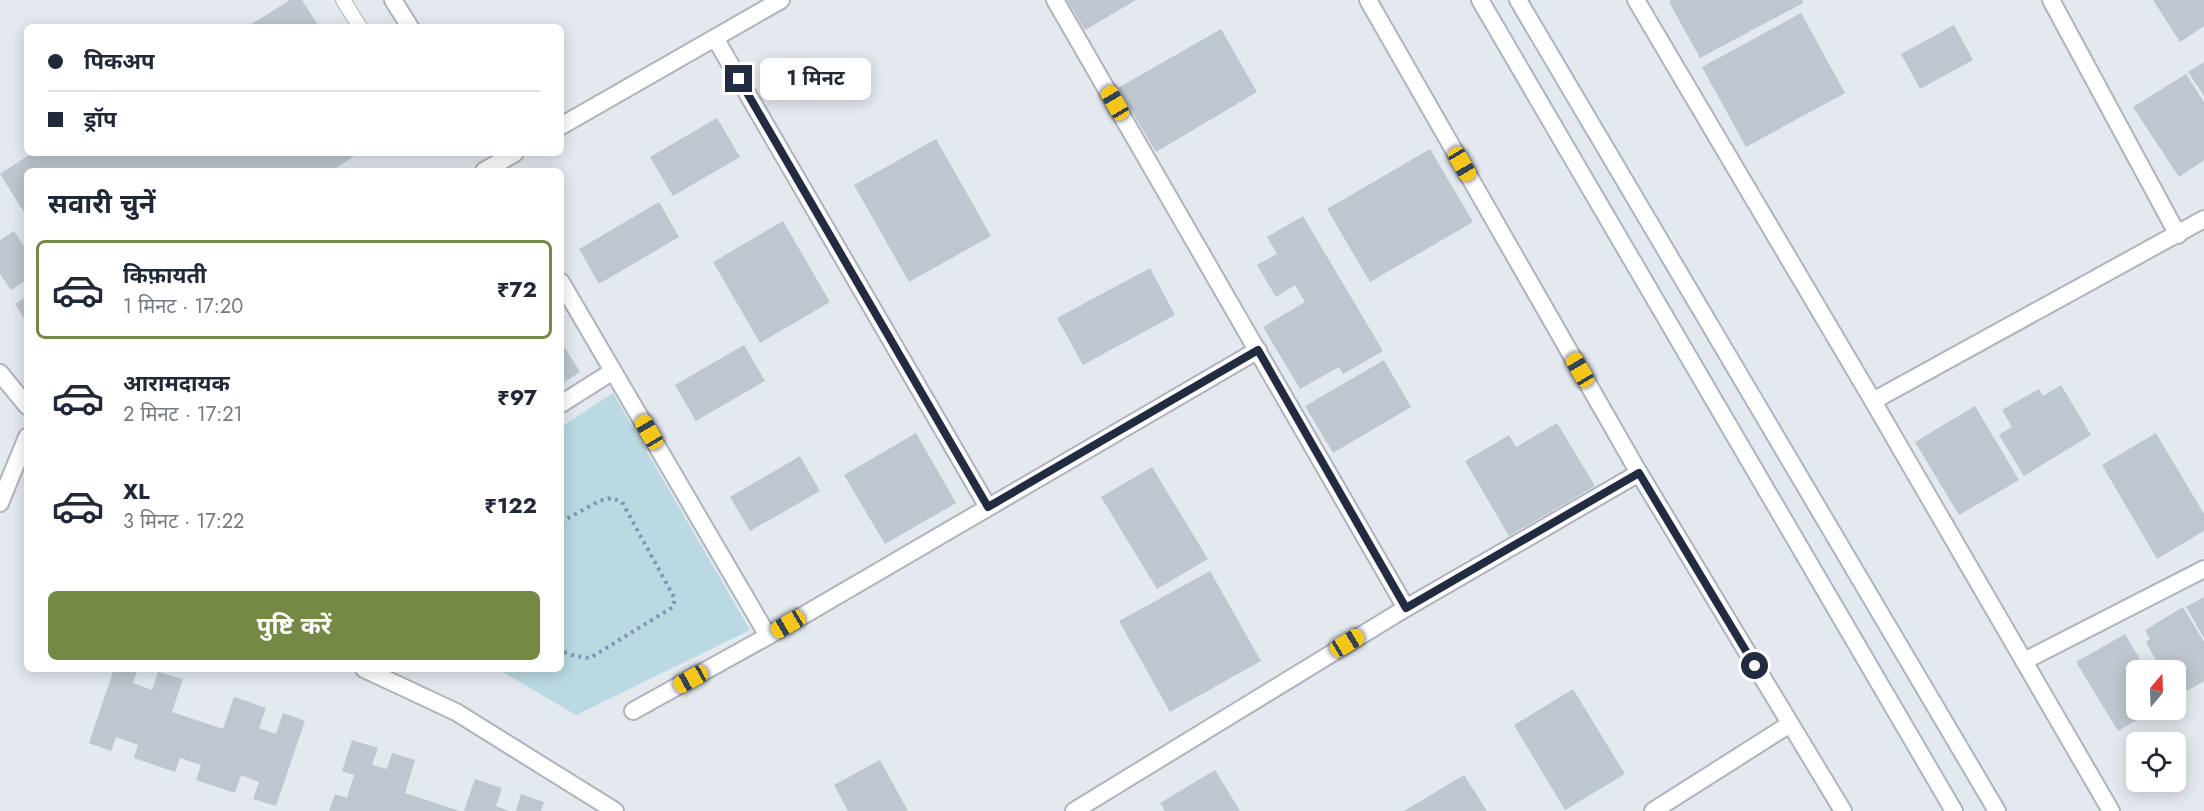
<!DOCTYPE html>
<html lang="hi">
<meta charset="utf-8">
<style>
:root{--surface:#fff;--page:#f6f6f7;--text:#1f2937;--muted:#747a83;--line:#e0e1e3;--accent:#748943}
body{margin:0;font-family:Jost,"Noto Sans Devanagari",sans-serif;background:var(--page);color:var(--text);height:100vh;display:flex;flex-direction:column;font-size:22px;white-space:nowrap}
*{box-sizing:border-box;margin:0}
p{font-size:20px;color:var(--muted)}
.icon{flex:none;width:33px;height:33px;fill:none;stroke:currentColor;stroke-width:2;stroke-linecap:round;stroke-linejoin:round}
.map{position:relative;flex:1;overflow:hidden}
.sheet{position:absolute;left:24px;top:168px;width:540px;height:504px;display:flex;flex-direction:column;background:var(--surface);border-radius:9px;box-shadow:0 3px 15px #0003}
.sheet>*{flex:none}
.guide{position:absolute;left:24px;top:24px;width:540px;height:132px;border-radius:9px;box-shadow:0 3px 15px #0003;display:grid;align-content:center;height:132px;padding:0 24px;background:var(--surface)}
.needle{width:39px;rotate:19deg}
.tools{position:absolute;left:2126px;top:660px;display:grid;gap:12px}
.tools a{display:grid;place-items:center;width:60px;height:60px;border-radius:9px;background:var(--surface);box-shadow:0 3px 15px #0003;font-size:30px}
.end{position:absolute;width:27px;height:27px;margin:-14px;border:8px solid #212b42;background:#fff;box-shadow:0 0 0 3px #fff}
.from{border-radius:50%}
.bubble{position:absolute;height:42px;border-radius:9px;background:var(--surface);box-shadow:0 3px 15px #0003;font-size:20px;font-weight:700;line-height:42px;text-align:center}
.car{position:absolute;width:18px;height:36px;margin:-18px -9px;border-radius:8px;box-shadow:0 0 4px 2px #0007;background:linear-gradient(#f5c518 24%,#345 0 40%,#f5c518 0 76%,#345 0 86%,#f5c518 0)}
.guide b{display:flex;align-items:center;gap:21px;height:57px;font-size:22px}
.guide b+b{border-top:2px solid var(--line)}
.guide i{width:15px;height:15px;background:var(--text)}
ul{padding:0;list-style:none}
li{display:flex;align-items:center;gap:18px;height:99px;margin:0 12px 9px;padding:0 12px;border:3px solid transparent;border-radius:9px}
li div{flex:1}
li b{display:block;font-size:22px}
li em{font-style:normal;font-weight:700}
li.on{border-color:var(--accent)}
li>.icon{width:54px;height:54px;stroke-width:1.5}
h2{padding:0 24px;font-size:27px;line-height:72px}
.button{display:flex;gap:12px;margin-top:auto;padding:12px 24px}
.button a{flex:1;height:69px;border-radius:9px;background:var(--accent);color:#fff;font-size:24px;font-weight:700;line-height:69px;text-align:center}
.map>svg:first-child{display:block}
.green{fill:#bad9e2}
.building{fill:#bec7d0}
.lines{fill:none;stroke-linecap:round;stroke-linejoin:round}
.service-casing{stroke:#adb4bf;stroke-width:16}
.minor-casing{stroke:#adb4bf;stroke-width:20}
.secondary-casing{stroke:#a9b4c5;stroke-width:20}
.path{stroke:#8094b6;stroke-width:4;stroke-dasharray:3 4.5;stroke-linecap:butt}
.service{stroke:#fff;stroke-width:14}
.minor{stroke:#fff;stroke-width:16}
.secondary{stroke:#fff;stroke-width:16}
.route{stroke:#212b42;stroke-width:8}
</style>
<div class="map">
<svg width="2204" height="811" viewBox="0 0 2204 811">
<rect width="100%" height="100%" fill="#e3e9ef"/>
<!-- green -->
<polygon class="green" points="613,393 750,630 576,715 498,669 561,669 561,427"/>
<!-- building -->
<g class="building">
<polygon points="290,0 302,0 319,27 247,27"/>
<polygon points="1067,0 1136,0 1085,30"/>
<polygon points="1671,0 1802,0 1803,3 1700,58 1669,2"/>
<polygon points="2153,0 2204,0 2204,26 2180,42"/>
<polygon points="1801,13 1845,93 1746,147 1702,67"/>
<polygon points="1954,25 1973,60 1920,89 1901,54"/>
<polygon points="1221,29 1257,92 1156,152 1118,88"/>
<polygon points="2204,62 2204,96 2188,72"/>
<polygon points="2186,74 2204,102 2204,160 2179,177 2133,107"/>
<polygon points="717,118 740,157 673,196 650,157"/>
<polygon points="936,139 991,236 909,282 854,185"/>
<polygon points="1430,149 1473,222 1370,282 1327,209"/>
<polygon points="32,153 359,153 331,171 27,171 27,217 0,174"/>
<polygon points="659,202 679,237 599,284 579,249"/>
<polygon points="1303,216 1383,351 1343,374 1339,367 1300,389 1263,327 1305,302 1295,285 1276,297 1257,265 1277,254 1267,237"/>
<polygon points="783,221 830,302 760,343 713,262"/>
<polygon points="14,231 27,251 27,280 11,290 0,274 0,240"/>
<polygon points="1150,268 1175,315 1083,365 1057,318"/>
<polygon points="27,296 27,323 15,304"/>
<polygon points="561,341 580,372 561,384"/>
<polygon points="744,345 765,381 696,421 675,385"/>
<polygon points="1384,360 1411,407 1333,453 1305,406"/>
<polygon points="2061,385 2091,435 2024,476 1999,435 2012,427 2002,410 2039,389 2043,396"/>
<polygon points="1975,406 2019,480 1959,515 1915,442"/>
<polygon points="1557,423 1595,486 1509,536 1465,461 1509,435 1516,447"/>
<polygon points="916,433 956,503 885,544 844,475"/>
<polygon points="2156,433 2204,514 2204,531 2157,559 2102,465"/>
<polygon points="800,456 820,491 750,531 730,497"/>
<polygon points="1152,467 1208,559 1157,589 1101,497"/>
<polygon points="1210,571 1261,661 1170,712 1119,621"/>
<polygon points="2204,597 2204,638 2186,607"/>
<polygon points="2183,607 2204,642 2204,681 2187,691 2169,660 2159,666 2146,642 2150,639 2145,630"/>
<polygon points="2125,634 2146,670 2136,670 2136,710 2155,710 2118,731 2076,662"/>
<polygon points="114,669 138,669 133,683 152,690 158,672 183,679 172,712 223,729 234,697 266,708 259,728 276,734 283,713 305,721 276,806 253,799 259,782 241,775 235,793 196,780 201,765 180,758 175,772 134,758 138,745 116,737 111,751 89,743"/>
<polygon points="1573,689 1625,774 1565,810 1514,725"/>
<polygon points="352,740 378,748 372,765 387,769 392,753 415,760 405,793 460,811 329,811 335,794 347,798 354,775 342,771"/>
<polygon points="880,760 908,811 848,811 834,785"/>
<polygon points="1215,770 1240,811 1165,811 1160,803"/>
<polygon points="1464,775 1487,811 1404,811"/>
<polygon points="475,779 502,788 496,806 509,811 464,811"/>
<polygon points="521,794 544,802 541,811 516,811"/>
</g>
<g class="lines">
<!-- service casing -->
<g class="service-casing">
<polyline id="service" points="343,0 360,27"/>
</g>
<!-- minor casing -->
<g class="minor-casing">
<g id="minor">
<polyline points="393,0 410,27"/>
<polyline points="1055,0 1406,608"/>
<polyline points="1368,0 1639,473 1843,811"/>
<polyline points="1636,0 1873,401 2111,811"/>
<polyline points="2051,0 2178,235"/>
<polyline points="715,38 988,507"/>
<polyline points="561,126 781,0"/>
<polyline points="484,171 515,153"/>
<polyline points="561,282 768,636"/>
<polyline points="0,373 27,406"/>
<polyline points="1873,401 2204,219"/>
<polyline points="561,404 613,371"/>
<polyline points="0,503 27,437"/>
<polyline points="2024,661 2204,569"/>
<polyline points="364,669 456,712 615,811"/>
<polyline points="633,711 768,636 1258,350"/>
<polyline points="1074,811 1406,608 1639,473"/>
<polyline points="1653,811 1790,724"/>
</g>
</g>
<!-- secondary casing -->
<g class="secondary-casing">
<g id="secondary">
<polyline points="1480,0 1954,811"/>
<polyline points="1518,0 1997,811"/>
</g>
</g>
<!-- path -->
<polyline class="path" points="561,522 599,501 611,498 622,502 675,599 673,607 590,658 575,656 561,651"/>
<!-- service -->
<use href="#service" class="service"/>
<!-- minor -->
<use href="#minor" class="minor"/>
<!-- secondary -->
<use href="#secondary" class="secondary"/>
</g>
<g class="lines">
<!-- route -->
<polyline class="route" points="739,79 988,507 1258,350 1406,608 1639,473 1755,666"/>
</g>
</svg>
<div class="tools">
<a><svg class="needle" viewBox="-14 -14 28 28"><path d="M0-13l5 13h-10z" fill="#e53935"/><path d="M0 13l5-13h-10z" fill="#747a83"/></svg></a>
<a><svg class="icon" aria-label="locate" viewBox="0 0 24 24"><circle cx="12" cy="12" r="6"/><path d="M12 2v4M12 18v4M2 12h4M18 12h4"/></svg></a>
</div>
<i class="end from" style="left:1755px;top:666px"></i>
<i class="end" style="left:739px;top:79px"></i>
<div class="bubble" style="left:760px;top:58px;width:111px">1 मिनट</div>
<i class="car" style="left:1115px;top:103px;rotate:330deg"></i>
<i class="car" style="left:1462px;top:164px;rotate:150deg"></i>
<i class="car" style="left:1580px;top:370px;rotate:330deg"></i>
<i class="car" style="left:649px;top:432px;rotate:330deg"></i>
<i class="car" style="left:788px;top:624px;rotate:240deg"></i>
<i class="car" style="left:1347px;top:643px;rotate:59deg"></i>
<i class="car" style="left:691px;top:679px;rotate:241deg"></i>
<div class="guide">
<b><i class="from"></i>पिकअप</b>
<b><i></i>ड्रॉप</b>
</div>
<section class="sheet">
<h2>सवारी चुनें</h2>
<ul>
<li class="on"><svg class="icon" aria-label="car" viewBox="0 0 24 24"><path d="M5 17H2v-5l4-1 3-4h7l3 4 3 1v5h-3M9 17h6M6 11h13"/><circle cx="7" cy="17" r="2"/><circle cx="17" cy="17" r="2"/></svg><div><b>किफ़ायती</b><p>1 मिनट · 17:20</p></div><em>₹72</em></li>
<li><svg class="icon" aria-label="car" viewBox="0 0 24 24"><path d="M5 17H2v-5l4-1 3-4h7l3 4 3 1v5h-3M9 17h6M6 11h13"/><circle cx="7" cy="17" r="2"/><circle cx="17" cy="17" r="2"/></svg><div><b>आरामदायक</b><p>2 मिनट · 17:21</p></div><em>₹97</em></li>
<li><svg class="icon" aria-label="car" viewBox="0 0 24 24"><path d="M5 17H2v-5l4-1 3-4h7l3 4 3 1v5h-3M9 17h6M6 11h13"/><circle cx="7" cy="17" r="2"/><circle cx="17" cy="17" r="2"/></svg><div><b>XL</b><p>3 मिनट · 17:22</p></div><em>₹122</em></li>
</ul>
<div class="button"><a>पुष्टि करें</a></div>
</section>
</div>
